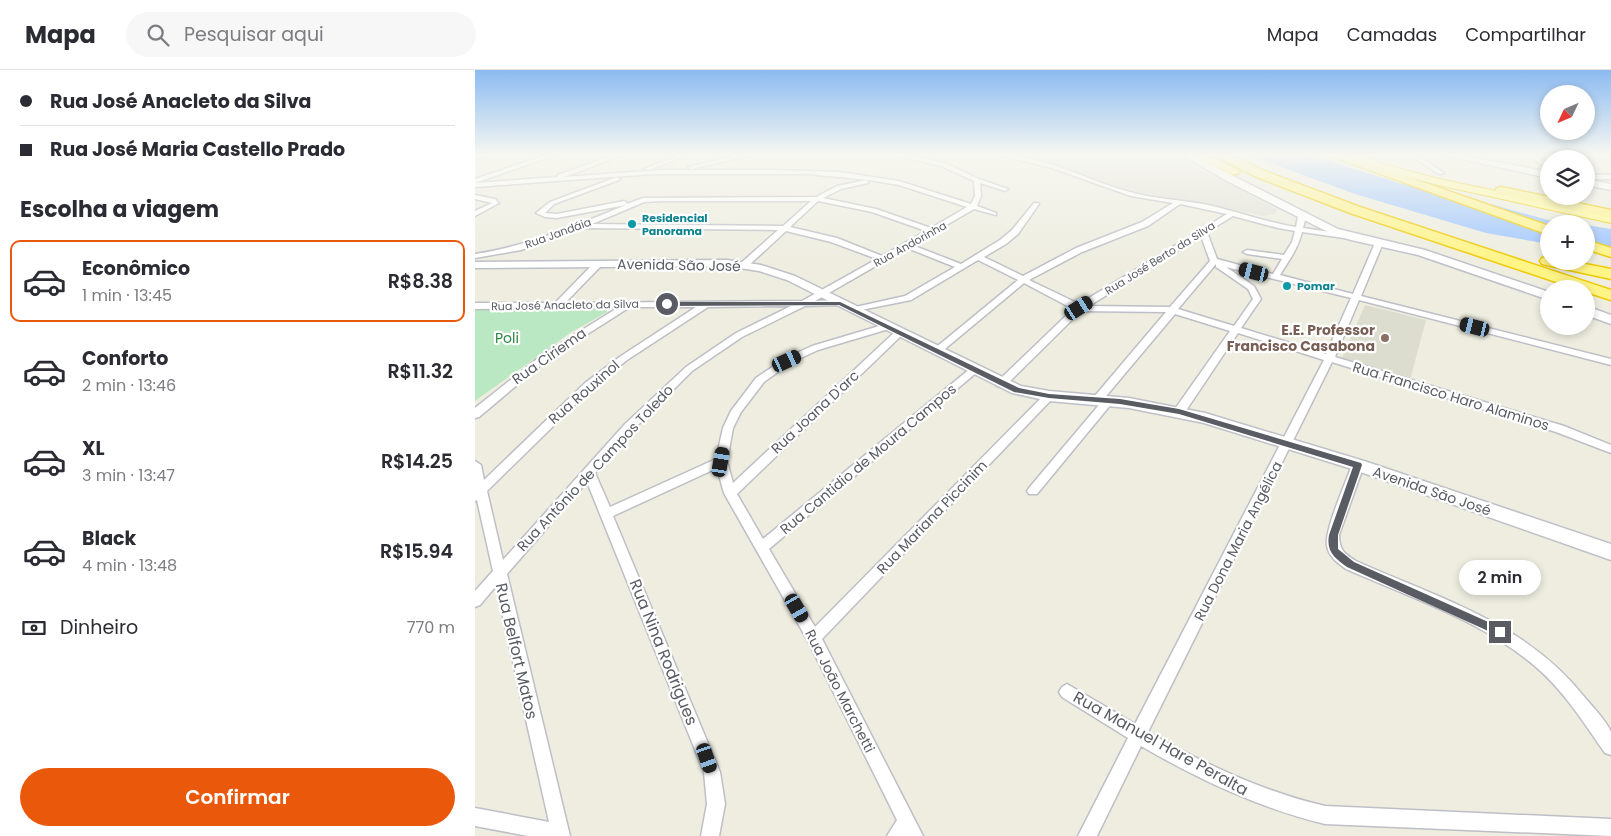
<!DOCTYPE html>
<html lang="pt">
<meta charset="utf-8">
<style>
:root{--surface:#fff;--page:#f7f7f7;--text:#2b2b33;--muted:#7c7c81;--line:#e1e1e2;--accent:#ea580c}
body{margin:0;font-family:Poppins,sans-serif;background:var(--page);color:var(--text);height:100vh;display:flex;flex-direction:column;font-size:19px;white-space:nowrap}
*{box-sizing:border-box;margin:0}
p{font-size:16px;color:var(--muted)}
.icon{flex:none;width:28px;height:28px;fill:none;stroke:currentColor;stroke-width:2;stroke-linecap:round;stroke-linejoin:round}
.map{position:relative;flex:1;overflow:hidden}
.drawer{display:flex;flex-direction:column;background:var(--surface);width:475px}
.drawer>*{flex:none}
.banner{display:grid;align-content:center;height:110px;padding:0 20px;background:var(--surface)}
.needle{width:32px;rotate:226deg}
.controls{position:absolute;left:1065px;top:15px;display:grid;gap:10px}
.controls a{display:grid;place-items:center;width:55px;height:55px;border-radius:50%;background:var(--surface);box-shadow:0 2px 8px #0003;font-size:25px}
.end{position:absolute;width:22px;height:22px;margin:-11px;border:6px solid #595c63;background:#fff;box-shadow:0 0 0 2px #fff}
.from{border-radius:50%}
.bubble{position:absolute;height:35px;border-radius:18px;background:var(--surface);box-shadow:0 2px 8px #0003;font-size:16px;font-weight:600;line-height:35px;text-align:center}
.car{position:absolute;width:15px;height:30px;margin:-15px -8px;border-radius:6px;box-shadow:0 0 4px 1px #0007;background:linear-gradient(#222 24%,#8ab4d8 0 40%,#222 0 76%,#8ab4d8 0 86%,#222 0)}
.banner b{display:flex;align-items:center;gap:18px;height:48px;font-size:19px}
.banner b+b{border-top:1px solid var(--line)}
.banner i{width:12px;height:12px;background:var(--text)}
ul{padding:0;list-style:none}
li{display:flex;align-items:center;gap:15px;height:82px;margin:0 10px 8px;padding:0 10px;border:2px solid transparent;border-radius:10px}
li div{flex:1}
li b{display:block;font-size:19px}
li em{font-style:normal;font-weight:600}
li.selected{border-color:var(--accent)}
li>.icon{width:45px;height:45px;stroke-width:1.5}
h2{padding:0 20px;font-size:22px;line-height:60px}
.pay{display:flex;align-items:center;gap:12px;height:55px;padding:0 20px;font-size:19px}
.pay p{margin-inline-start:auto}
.action{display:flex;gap:10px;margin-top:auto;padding:10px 20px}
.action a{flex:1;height:58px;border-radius:30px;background:var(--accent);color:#fff;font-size:20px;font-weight:600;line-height:58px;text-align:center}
header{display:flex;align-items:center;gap:30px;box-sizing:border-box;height:70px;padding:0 25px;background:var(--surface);border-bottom:1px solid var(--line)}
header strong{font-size:24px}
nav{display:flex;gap:28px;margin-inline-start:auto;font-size:18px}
.search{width:350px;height:45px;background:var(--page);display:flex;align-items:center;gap:12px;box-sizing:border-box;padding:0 18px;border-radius:28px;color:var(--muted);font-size:19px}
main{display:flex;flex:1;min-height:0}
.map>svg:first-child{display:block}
.industrial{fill:#e1e0d8}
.education{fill:#ddddcf}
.green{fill:#bae8c2}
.water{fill:#9fc6ff}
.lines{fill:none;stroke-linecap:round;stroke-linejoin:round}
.minor-casing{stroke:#bebfc6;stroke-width:3}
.secondary-casing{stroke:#bdc0c8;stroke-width:3}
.trunk-casing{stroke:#eeca00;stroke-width:2}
.motorway-casing{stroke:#eeca00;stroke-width:3}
.minor{fill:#fff;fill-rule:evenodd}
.secondary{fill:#fff;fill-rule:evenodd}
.trunk{fill:#fffa95;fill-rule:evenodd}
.motorway{fill:#fff486;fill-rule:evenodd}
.route{fill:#595c63}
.culture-dot{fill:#0f9aa8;stroke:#fff;stroke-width:2}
.education-dot{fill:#8d6e63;stroke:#fff;stroke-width:2}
.labels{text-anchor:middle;stroke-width:4.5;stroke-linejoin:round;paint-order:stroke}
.far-culture-label{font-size:11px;font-weight:bold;fill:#0d838f;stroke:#fff;text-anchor:start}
.far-street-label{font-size:11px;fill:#595c63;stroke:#fff}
.street-label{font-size:14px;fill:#595c63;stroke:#fff}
.education-label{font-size:14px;font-weight:bold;fill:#785e54;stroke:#fff;text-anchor:end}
.park-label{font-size:14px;fill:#2e8640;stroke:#fff}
.near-street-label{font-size:16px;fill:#595c63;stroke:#fff}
</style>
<header>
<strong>Mapa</strong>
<div class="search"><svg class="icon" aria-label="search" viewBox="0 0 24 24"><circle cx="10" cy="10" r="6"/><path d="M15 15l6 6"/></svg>Pesquisar aqui</div>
<nav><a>Mapa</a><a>Camadas</a><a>Compartilhar</a></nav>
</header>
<main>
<section class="drawer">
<div class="banner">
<b><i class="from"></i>Rua José Anacleto da Silva</b>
<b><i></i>Rua José Maria Castello Prado</b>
</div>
<h2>Escolha a viagem</h2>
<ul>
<li class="selected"><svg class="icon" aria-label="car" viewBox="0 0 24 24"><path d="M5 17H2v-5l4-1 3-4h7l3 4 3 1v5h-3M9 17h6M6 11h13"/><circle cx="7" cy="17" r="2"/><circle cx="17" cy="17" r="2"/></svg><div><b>Econômico</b><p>1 min · 13:45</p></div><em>R$8.38</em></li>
<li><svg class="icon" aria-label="car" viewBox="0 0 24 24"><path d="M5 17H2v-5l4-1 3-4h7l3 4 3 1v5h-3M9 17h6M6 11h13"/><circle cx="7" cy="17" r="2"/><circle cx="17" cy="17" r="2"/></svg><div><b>Conforto</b><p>2 min · 13:46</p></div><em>R$11.32</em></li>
<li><svg class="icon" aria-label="car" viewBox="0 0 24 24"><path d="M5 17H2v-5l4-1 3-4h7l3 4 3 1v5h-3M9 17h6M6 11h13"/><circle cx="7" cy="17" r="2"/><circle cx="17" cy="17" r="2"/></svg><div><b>XL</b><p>3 min · 13:47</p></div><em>R$14.25</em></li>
<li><svg class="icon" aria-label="car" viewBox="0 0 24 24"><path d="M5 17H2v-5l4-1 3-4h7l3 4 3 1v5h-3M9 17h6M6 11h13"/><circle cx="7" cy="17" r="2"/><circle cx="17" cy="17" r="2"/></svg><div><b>Black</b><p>4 min · 13:48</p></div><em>R$15.94</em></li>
</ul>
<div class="pay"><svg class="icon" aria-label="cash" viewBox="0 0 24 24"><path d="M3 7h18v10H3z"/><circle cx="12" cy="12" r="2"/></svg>Dinheiro<p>770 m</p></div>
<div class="action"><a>Confirmar</a></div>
</section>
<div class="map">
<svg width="1136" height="766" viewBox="0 0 1136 766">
<rect width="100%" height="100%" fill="#eeede0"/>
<!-- industrial -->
<polygon class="industrial" points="535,85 703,85 729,103 736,104 803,140 799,144 788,146 654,120 572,93"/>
<!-- education -->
<polygon class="education" points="890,235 951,250 935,310 867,288"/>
<!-- green -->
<polygon class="green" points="58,236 129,239 132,242 95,263 0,331 0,238"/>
<!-- water -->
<g class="water">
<polygon points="774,85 835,85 927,114 1019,135 1073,150 1100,154 1074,154 1074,174 1011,163 880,124"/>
<polygon points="1111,155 1136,159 1136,183 1111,180"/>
</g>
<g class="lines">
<!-- minor casing -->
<g class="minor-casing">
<g id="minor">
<polygon points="4,85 13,85 0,90 0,86"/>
<polygon points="71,85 80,85 0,113 0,109"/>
<path d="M139,85H148L89,107L186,100H302L364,102L424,111L496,134L500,126L499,111L466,96L418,85H431L470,93L504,109L533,119L530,121L505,113L506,126L502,136L521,143V145L499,139L437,175L486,194L525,170L537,160L559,133H563L564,134L543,164L531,174L509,187L548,206L601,178L667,152L698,133L656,126L577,98L523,85C571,85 614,112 659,123C682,129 705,130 728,134C759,140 789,152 821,157L823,146L827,144L831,146L828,158L876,165L880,167L876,169L827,162C823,179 814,190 805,205L878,224L900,173L907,171L908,173L886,226L1136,289V295L884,230L860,287L1089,356L1136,375V383L1081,362L857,292L673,662C730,694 786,721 850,736L1136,749V766L850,754C784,738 725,710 666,676L622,766H603L653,668L587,627L584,622L587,617L592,614L597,617L660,654L849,290L763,263L708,345H700L699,342L700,339L755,261L700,244L627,331L623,332L618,329L619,327L691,242L606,241L530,316H522L521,314L522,312L598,239L549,213L465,283H459V279L543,210L503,190L436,230L376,242V238L430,226L480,197L432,178L340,231L365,230L368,231V235L330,236L267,267L217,301L158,360L120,403L135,437L241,389L248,358L256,341L281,308L309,289L337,276L411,254H417V258L343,280L315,293L289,312L266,342L258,358L252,391L258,413L422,260H428V264L262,424L288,469L496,298H502L504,300L502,302L294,479L340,557L570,324H578L579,326L578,328L347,569L448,766H412L422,750L334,573L249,423L242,398L138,446L245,702L250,734L244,766H226L232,734L229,702L112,412L32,504L95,766H53L0,756V738L74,752L21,516L5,535L0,537V521L18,501L2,430L0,431V391L6,395L9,410L110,313L146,286L221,237H155L73,289L4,347L0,348V338L67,285L144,237L0,239V233H80L120,192H123L127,194L126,196L90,233L327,231L402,189L356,172L311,161L272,197H266V193L303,160L107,158L46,180L0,188V184C54,176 101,155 151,135L82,148L70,147L61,143L75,132L142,107L145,109L144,110L79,134L70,143L82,144L149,131L151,132L152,134L168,128L341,127L362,116L391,110L393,111V113L366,119L348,128L401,139L456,158L492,137L424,115L394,110L333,104H178L0,117V113L83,107V105ZM187,131H336L308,156L117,154L169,132ZM343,131L397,142L451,161L407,186L362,168L315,157ZM705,134L752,144L604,234L554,210L607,182L673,156ZM758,146L803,158L820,161L817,172L809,185L772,180L768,182L772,184L807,189L798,204L742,189L732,162ZM726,166L735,191L695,237L614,236ZM741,194V197L773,219L778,229L759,256L703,239ZM751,197L876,228L851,284L766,258L786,229L779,216ZM316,236L261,263L211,297L150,354L28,490L12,421L118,317L152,290L233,237Z"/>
<polygon points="204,85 213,85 174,100 169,99"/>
<polygon points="264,85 276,85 216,99 213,97"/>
<polygon points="890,85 903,85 884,90 881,88"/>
<polygon points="935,85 942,85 969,103 964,104"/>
<polygon points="1053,85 1060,85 1074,95 1074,100"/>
<rect x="1111" y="105" width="25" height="4"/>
<polygon points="0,125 20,129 24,133 0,146 0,141 17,133 0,129"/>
<polygon points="633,328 638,331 637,333 562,424 554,424 552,421 554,418 629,329"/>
<path d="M883,391L889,395L864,465C864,479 869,484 881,491C965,529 1051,552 1111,629C1118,637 1132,652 1136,662C1136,668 1136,679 1136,685L1130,683C1109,653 1089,621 1061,597C1006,550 936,528 871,499C863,493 854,487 852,476C849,461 871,412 877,395Z"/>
</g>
</g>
<!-- secondary casing -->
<g class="secondary-casing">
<g id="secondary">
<polygon points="707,85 717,85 863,159 950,180 1074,222 1074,230 943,185 876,170 855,163 752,111"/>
<polygon points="967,85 985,85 1074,102 1074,108"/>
<polygon points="1111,109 1136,114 1136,120 1111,115"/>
<polygon points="252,190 286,195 320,206 546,316 574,321 654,328 730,343 889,391 1136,474 1136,490 877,399 729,353 654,338 574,331 537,323 312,210 284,201 252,196 0,198 0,192"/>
<polygon points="1111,236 1136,245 1136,254 1111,245"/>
</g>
</g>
<!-- trunk casing -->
<g class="trunk-casing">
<polygon id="trunk" points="877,85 885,85 904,93 964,109 1136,145 1136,153 963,115 896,97 877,89"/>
</g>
<!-- motorway casing -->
<g class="motorway-casing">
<g id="motorway">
<polygon points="717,85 733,85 765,101 763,104 755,104"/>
<polygon points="740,85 755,85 787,100 885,137 1136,220 1136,230 1111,222 1111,219 1102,219 875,143 779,106"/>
<polygon points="853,85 870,85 1074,156 1074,165"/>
<polygon points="1026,117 1136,140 1136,148 1022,124 1020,121 1022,118"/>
<polygon points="1111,170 1136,178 1136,187 1111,179"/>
<polygon points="1074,187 1074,191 1095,191 1136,199 1136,209 1067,194 1065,191 1067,188"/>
</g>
</g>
<!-- minor -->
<use href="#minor" class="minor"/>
<!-- secondary -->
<use href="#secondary" class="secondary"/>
<!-- trunk -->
<use href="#trunk" class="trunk"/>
<!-- motorway -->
<use href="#motorway" class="motorway"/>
</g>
<!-- sky -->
<linearGradient id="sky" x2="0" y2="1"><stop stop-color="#8bbbf1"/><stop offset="0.44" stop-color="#f7f7f1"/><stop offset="1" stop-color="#f7f7f1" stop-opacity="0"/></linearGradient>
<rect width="1136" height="192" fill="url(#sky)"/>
<!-- route -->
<path class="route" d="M192,232H365L544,318L574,324L645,329L704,339L886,393L887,395L863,465V479L879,492L1029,559L1030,562L1025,567L1022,565L872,497C860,488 851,482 854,465L878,397L704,344L645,334L574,328L539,322L364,235L190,236Z"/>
<!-- markers -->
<g class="culture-dot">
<circle cx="157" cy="154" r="5"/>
<circle cx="812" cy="216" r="5"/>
</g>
<circle class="education-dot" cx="910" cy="268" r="5"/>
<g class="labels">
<!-- far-culture labels -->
<g class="far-culture-label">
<text x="167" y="152">Residencial<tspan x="167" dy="13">Panorama</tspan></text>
<text x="822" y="220">Pomar</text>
</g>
<!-- far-street labels -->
<g class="far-street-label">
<text transform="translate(83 163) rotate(-20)" y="4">Rua Jandáia</text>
<text transform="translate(435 174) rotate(-29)" y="4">Rua Andorinha</text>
<text transform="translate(685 188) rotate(-32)" y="4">Rua José Berto da Silva</text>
<text transform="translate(90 235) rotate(-1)" y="4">Rua José Anacleto da Silva</text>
</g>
<!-- street labels -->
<g class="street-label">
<text transform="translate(204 195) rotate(1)" y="5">Avenida São José</text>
<text transform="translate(74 286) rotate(-35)" y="5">Rua Ciriema</text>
<text transform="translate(109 322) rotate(-41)" y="5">Rua Rouxinol</text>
<text transform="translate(976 326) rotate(17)" y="5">Rua Francisco Haro Alaminos</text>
<text transform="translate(340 342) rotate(-43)" y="5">Rua Joana D'arc</text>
<text transform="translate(393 389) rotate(-40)" y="5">Rua Cantidio de Moura Campos</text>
<text transform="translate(120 398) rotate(-47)" y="5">Rua Antônio de Campos Toledo</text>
<text transform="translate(957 421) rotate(19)" y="5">Avenida São José</text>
<text transform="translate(457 447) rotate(-46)" y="5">Rua Mariana Piccinim</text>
<text transform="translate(763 471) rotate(-63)" y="5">Rua Dona Maria Angélica</text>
<text transform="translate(365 621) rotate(63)" y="5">Rua João Marchetti</text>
</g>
<!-- education labels -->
<g class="education-label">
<text x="900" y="265">E.E. Professor<tspan x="900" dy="16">Francisco Casabona</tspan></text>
</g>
<!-- park labels -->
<g class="park-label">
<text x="32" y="273">Poli</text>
</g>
<!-- near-street labels -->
<g class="near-street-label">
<text transform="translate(42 581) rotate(77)" y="6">Rua Belfort Matos</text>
<text transform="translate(189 582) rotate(68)" y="6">Rua Nina Rodrigues</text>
<text transform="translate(686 673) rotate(29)" y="6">Rua Manuel Hare Peralta</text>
</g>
</g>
</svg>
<div class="controls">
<a><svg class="needle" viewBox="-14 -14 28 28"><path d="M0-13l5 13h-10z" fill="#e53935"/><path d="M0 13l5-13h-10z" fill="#7c7c81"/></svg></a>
<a><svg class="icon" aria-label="layers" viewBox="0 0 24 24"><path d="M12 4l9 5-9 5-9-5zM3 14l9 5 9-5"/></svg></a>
<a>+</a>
<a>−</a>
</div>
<i class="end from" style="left:192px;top:234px"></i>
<i class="end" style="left:1025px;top:562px"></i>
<div class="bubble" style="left:984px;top:490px;width:82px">2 min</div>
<i class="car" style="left:779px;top:202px;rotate:284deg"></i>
<i class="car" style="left:604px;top:238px;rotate:58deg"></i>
<i class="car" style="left:1000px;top:257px;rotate:284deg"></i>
<i class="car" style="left:312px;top:291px;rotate:65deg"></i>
<i class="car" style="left:246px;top:392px;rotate:10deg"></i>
<i class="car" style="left:322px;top:538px;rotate:150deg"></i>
<i class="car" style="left:232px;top:688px;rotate:161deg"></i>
</div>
</main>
